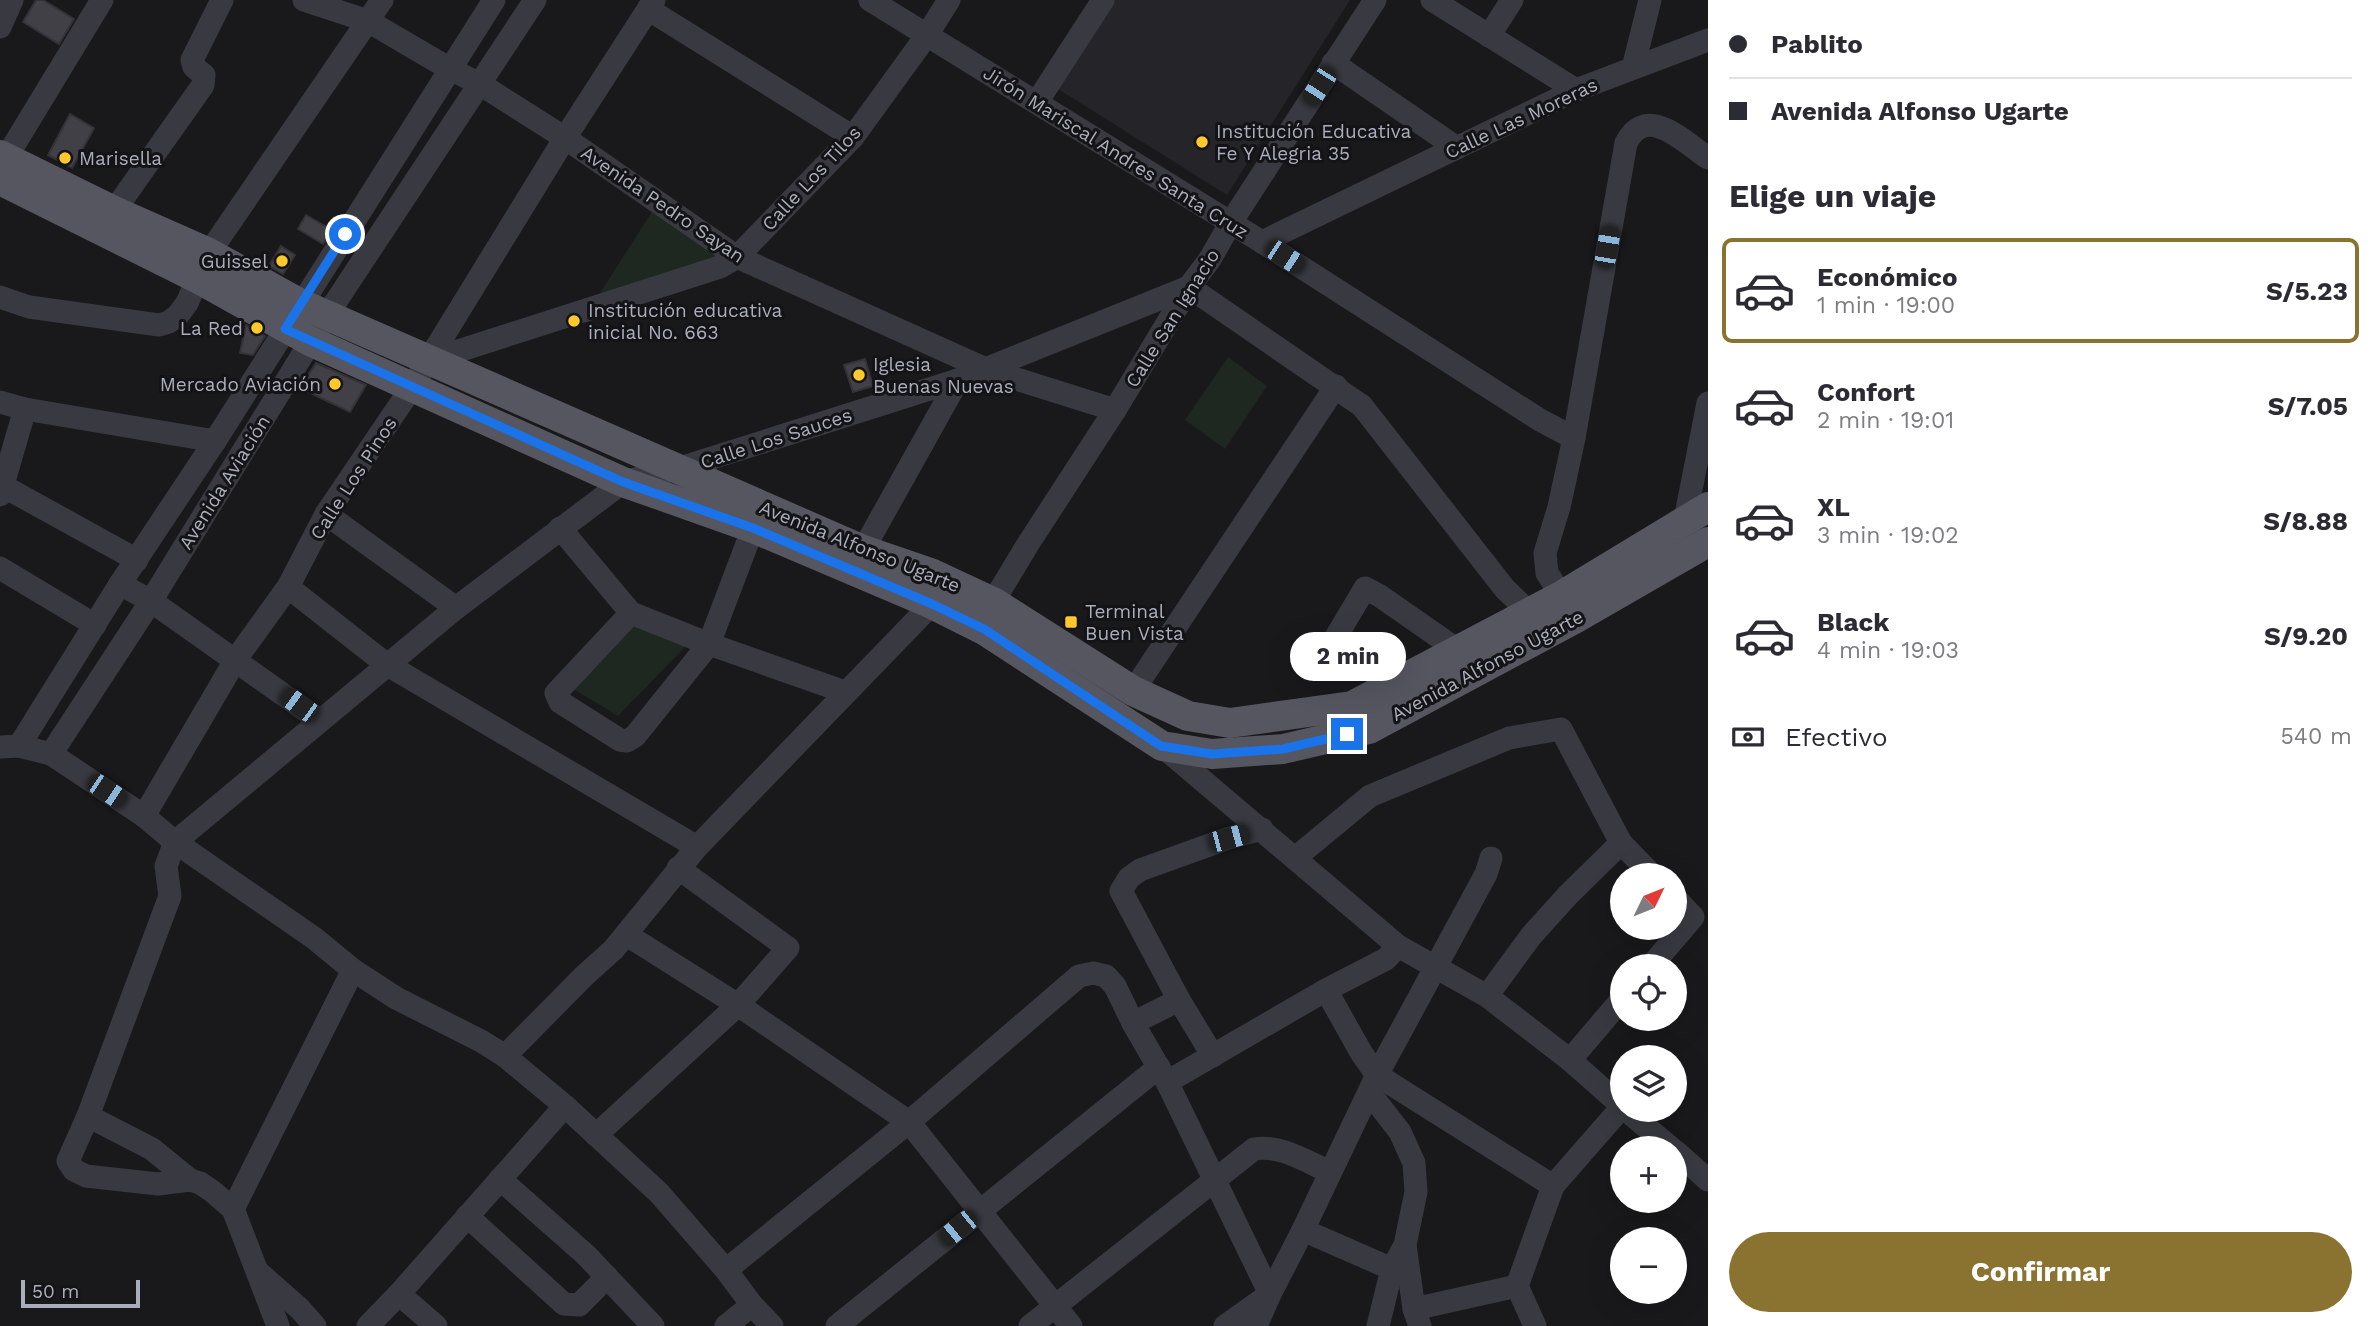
<!DOCTYPE html>
<html lang="es">
<meta charset="utf-8">
<style>
:root{--surface:#fff;--page:#f2f2f3;--text:#2b2b33;--muted:#7c7c81;--line:#e1e1e2;--accent:#8a7230}
body{margin:0;font-family:"Work Sans",sans-serif;background:var(--page);color:var(--text);height:100vh;display:flex;flex-direction:column;font-size:26px;white-space:nowrap}
*{box-sizing:border-box;margin:0}
p{font-size:23px;color:var(--muted)}
.icon{flex:none;width:38px;height:38px;fill:none;stroke:currentColor;stroke-width:2;stroke-linecap:round;stroke-linejoin:round}
.map{position:relative;flex:1;overflow:hidden}
.side{display:flex;flex-direction:column;background:var(--surface);width:665px}
.side>*{flex:none}
.hud{display:grid;align-content:center;height:154px;padding:0 21px;background:var(--surface)}
.needle{width:46px;rotate:47deg}
.tools{position:absolute;left:1610px;top:863px;display:grid;gap:14px}
.tools a{display:grid;place-items:center;width:77px;height:77px;border-radius:50%;background:var(--surface);box-shadow:0 7px 28px #0002;font-size:35px}
.scale{position:absolute;left:21px;bottom:18px;width:119px;box-sizing:border-box;padding-left:7px;border:4px solid #aaaebc;border-top:0;font-size:19px;line-height:24px;white-space:nowrap;color:#aaaebc;-webkit-text-stroke:5px #141316;paint-order:stroke}
.end{position:absolute;width:32px;height:32px;margin:-16px;border:9px solid #1a73e8;background:#fff;box-shadow:0 0 0 4px #fff}
.from{border-radius:50%}
.bubble{position:absolute;height:49px;border-radius:24px;background:var(--surface);box-shadow:0 7px 28px #0002;font-size:23px;font-weight:700;line-height:49px;text-align:center}
.car{position:absolute;width:21px;height:42px;margin:-21px -10px;border-radius:9px;box-shadow:0 0 5px 2px #0007;background:linear-gradient(#222 24%,#8ab4d8 0 40%,#222 0 76%,#8ab4d8 0 86%,#222 0)}
.hud b{display:flex;align-items:center;gap:24px;height:66px;font-size:26px}
.hud b+b{border-top:2px solid var(--line)}
.hud i{width:18px;height:18px;background:var(--text)}
ul{padding:0;list-style:none}
li{display:flex;align-items:center;gap:21px;height:105px;margin:0 14px 10px;padding:0 7px;border:4px solid transparent;border-radius:10px}
li div{flex:1}
li b{display:block;font-size:26px}
li em{font-style:normal;font-weight:700}
li.current{border-color:var(--accent)}
li>.icon{width:63px;height:63px;stroke-width:1.5}
h2{padding:0 21px;font-size:32px;line-height:84px}
.pay{display:flex;align-items:center;gap:18px;height:77px;padding:0 21px;font-size:26px}
.pay p{margin-inline-start:auto}
.cta{display:flex;gap:14px;margin-top:auto;padding:14px 21px}
.cta a{flex:1;height:80px;border-radius:42px;background:var(--accent);color:#fff;font-size:28px;font-weight:700;line-height:80px;text-align:center}
main{display:flex;flex:1;min-height:0}
.map>svg:first-child{display:block}
.built{fill:#252428}
.green{fill:#1e2720}
.building{fill:#404046;stroke:#333237;stroke-width:2}
.lines{fill:none;stroke-linecap:round;stroke-linejoin:round}
.minor{stroke:#393a41;stroke-width:23}
.major{stroke:#555660;stroke-width:30}
.route{stroke:#1a73e8;stroke-width:9}
.poi-dot{fill:#ffc92d;stroke:#141316;stroke-width:2.5}
.labels{text-anchor:middle;stroke-width:6;stroke-linejoin:round;paint-order:stroke}
.street-label{font-size:19px;fill:#aaaebc;stroke:#141316}
.poi-label{font-size:19px;fill:#aaaebc;stroke:#141316;text-anchor:start}
</style>
<main>
<div class="map">
<svg width="1708" height="1326" viewBox="0 0 1708 1326">
<rect width="100%" height="100%" fill="#19181b"/>
<!-- built -->
<polygon class="built" points="1114,0 1350,0 1227,195 1058,89"/>
<!-- green -->
<g class="green">
<polygon points="653,210 721,256 595,301"/>
<polygon points="1228,357 1267,386 1225,449 1185,420"/>
<polygon points="634,624 688,644 618,716 565,684"/>
</g>
<!-- building -->
<g class="building">
<polygon points="36,0 43,0 74,19 59,44 23,22"/>
<polygon points="70,114 94,128 72,168 48,155"/>
<polygon points="306,215 332,230 323,244 298,229"/>
<polygon points="281,246 295,255 283,274 269,266"/>
<polygon points="246,325 265,336 253,355 240,353"/>
<polygon points="865,359 873,386 853,392 844,365"/>
<polygon points="316,363 366,385 350,412 300,388"/>
</g>
<g class="lines">
<!-- minor -->
<g class="minor">
<polyline points="304,0 368,21 450,69 480,84 565,138 737,257 988,370 1115,410"/>
<polyline points="870,0 1262,242 1540,420 1574,438"/>
<polyline points="1432,0 1576,90"/>
<polyline points="648,9 853,137"/>
<polyline points="0,27 12,0"/>
<polyline points="1489,36 1512,0"/>
<polyline points="1333,63 1457,148"/>
<polyline points="1633,68 1650,0"/>
<polyline points="1037,102 1103,0"/>
<polyline points="6,158 102,0"/>
<polyline points="114,211 203,85 204,75 194,67 192,60 222,0"/>
<polyline points="1262,242 1576,90 1708,40"/>
<polyline points="0,297 29,307 159,325 169,322 178,315 187,303 209,253 382,0"/>
<polyline points="427,361 720,267 737,257 853,137 927,35 949,0"/>
<polyline points="0,402 25,409 215,441"/>
<polyline points="3,486 137,560"/>
<polyline points="0,495 25,409"/>
<polyline points="326,514 456,608"/>
<polyline points="1685,520 1708,403"/>
<polyline points="560,528 631,613 709,644 845,692"/>
<polyline points="863,550 958,380"/>
<polyline points="0,568 95,625"/>
<polyline points="120,584 151,601 319,720"/>
<polyline points="288,587 386,664 697,847"/>
<polyline points="993,602 1028,544 1115,410 1189,287 1210,259 1230,224 1375,0"/>
<path d="M1569,607L1547,573L1545,553L1559,507L1574,438L1626,143C1646,103 1683,141 1708,158"/>
<polyline points="631,613 556,693 560,702 620,740 627,741 635,736 709,644 753,528"/>
<polyline points="1324,657 1365,588 1380,596 1459,651"/>
<polyline points="1133,691 1336,386"/>
<polyline points="19,746 120,584 215,441 494,0"/>
<polyline points="1162,746 1398,946 1487,996 1570,1060 1622,1106"/>
<polyline points="0,747 19,746 51,754 144,816 175,842 314,938 353,970 396,998 481,1041 505,1056 565,1106 659,1193 726,1270 752,1305 772,1326"/>
<polyline points="51,754 151,601 327,315 535,0"/>
<polyline points="144,816 236,659 288,587 326,514 412,387 565,138 654,0"/>
<polyline points="1295,858 1370,796 1509,738 1561,729 1621,843 1652,875"/>
<polyline points="1491,858 1486,874 1377,1075 1553,1186 1622,1107"/>
<polyline points="627,935 738,1005 909,1122 1071,1326"/>
<polyline points="1651,966 1693,917 1675,898"/>
<polyline points="1487,996 1531,936 1568,895 1621,843"/>
<polyline points="1133,1023 1179,1000"/>
<polyline points="505,1056 585,975 613,950 697,847 932,604"/>
<polyline points="1213,1056 1179,1000 1121,891 1129,878 1140,870 1229,838 1262,829"/>
<polyline points="1570,1060 1622,999"/>
<polyline points="1167,1082 1326,990 1386,959 1398,946"/>
<polyline points="1369,1092 1400,1132 1414,1163 1416,1192 1405,1245 1392,1269 1378,1326"/>
<polyline points="1626,1110 1671,1148"/>
<polyline points="88,1116 152,1149 190,1180"/>
<polyline points="596,1135 738,1005 788,948 678,868"/>
<polyline points="1675,1151 1708,1180"/>
<polyline points="500,1179 586,1255 653,1326"/>
<polyline points="233,1209 353,970"/>
<polyline points="467,1216 564,1304 579,1305 607,1277"/>
<polyline points="1303,1230 1392,1269"/>
<polyline points="1405,1245 1414,1309"/>
<polyline points="726,1270 909,1122 1079,976 1093,973 1106,976 1115,986 1133,1023 1167,1082 1270,1294 1256,1326"/>
<polyline points="258,1272 300,1309 315,1326"/>
<polyline points="399,1294 436,1326"/>
<polyline points="278,1326 233,1209 212,1191 200,1183 190,1180 158,1184 86,1176 74,1170 68,1161 88,1116 170,896 166,866 175,842 456,608 623,482 677,469 958,380 1189,287 1362,406 1505,589 1528,611 1535,626"/>
<polyline points="368,1326 399,1294 565,1106"/>
<polyline points="726,1326 752,1305"/>
<polyline points="837,1326 1159,1067"/>
<path d="M1030,1326L1254,1149C1280,1144 1307,1162 1330,1172"/>
<polyline points="1225,1326 1270,1294 1303,1230 1377,1075 1362,1054 1326,990"/>
<polyline points="1420,1326 1414,1309 1517,1286"/>
<polyline points="1535,1326 1517,1286 1553,1186"/>
</g>
<!-- major -->
<g class="major">
<polyline points="0,155 114,211 209,253 301,304 863,550 933,574 993,602 1133,691 1188,716 1230,723 1352,706 1561,596 1708,507"/>
<polyline points="0,180 197,278 310,341 623,482 753,528 932,604 984,630 1162,746 1212,754 1283,749 1369,729 1576,618 1708,542"/>
</g>
</g>
<g class="lines">
<!-- route -->
<polyline class="route" points="345,234 285,329 623,482 753,528 932,604 984,629 1161,746 1212,754 1283,749 1347,734"/>
</g>
<!-- markers -->
<g class="poi-dot">
<circle cx="1202" cy="142" r="7"/>
<circle cx="65" cy="158" r="7"/>
<circle cx="282" cy="261" r="7"/>
<circle cx="574" cy="321" r="7"/>
<circle cx="257" cy="328" r="7"/>
<circle cx="859" cy="375" r="7"/>
<circle cx="335" cy="384" r="7"/>
<rect x="1064" y="615" width="14" height="14" rx="3.5"/>
</g>
<g class="labels">
<!-- street labels -->
<g class="street-label">
<text transform="translate(1521 118) rotate(-25)" y="7">Calle Las Moreras</text>
<text transform="translate(1116 152) rotate(32)" y="7">Jirón Mariscal Andres Santa Cruz</text>
<text transform="translate(811 178) rotate(-47)" y="7">Calle Los Tilos</text>
<text transform="translate(663 204) rotate(34)" y="7">Avenida Pedro Sayan</text>
<text transform="translate(1172 318) rotate(-58)" y="7">Calle San Ignacio</text>
<text transform="translate(776 438) rotate(-18)" y="7">Calle Los Sauces</text>
<text transform="translate(353 478) rotate(-57)" y="7">Calle Los Pinos</text>
<text transform="translate(224 482) rotate(-58)" y="7">Avenida Aviación</text>
<text transform="translate(860 546) rotate(22)" y="7">Avenida Alfonso Ugarte</text>
<text transform="translate(1487 665) rotate(-28)" y="7">Avenida Alfonso Ugarte</text>
</g>
<!-- poi labels -->
<g class="poi-label">
<text x="1216" y="138">Institución Educativa<tspan x="1216" dy="22">Fe Y Alegria 35</tspan></text>
<text x="79" y="165">Marisella</text>
<text x="268" y="268" text-anchor="end">Guissel</text>
<text x="588" y="317">Institución educativa<tspan x="588" dy="22">inicial No. 663</tspan></text>
<text x="243" y="335" text-anchor="end">La Red</text>
<text x="873" y="371">Iglesia<tspan x="873" dy="22">Buenas Nuevas</tspan></text>
<text x="321" y="391" text-anchor="end">Mercado Aviación</text>
<text x="1085" y="618">Terminal<tspan x="1085" dy="22">Buen Vista</tspan></text>
</g>
</g>
</svg>
<div class="tools">
<a><svg class="needle" viewBox="-14 -14 28 28"><path d="M0-13l5 13h-10z" fill="#e53935"/><path d="M0 13l5-13h-10z" fill="#7c7c81"/></svg></a>
<a><svg class="icon" aria-label="locate" viewBox="0 0 24 24"><circle cx="12" cy="12" r="6"/><path d="M12 2v4M12 18v4M2 12h4M18 12h4"/></svg></a>
<a><svg class="icon" aria-label="layers" viewBox="0 0 24 24"><path d="M12 4l9 5-9 5-9-5zM3 14l9 5 9-5"/></svg></a>
<a>+</a>
<a>−</a>
</div>
<div class="scale">50 m</div>
<i class="end from" style="left:345px;top:234px"></i>
<i class="end" style="left:1347px;top:734px"></i>
<div class="bubble" style="left:1290px;top:632px;width:116px">2 min</div>
<i class="car" style="left:1319px;top:86px;rotate:213deg"></i>
<i class="car" style="left:1607px;top:247px;rotate:10deg"></i>
<i class="car" style="left:1285px;top:257px;rotate:123deg"></i>
<i class="car" style="left:299px;top:705px;rotate:306deg"></i>
<i class="car" style="left:107px;top:791px;rotate:124deg"></i>
<i class="car" style="left:1229px;top:838px;rotate:75deg"></i>
<i class="car" style="left:958px;top:1228px;rotate:231deg"></i>
</div>
<section class="side">
<div class="hud">
<b><i class="from"></i>Pablito</b>
<b><i></i>Avenida Alfonso Ugarte</b>
</div>
<h2>Elige un viaje</h2>
<ul>
<li class="current"><svg class="icon" aria-label="car" viewBox="0 0 24 24"><path d="M5 17H2v-5l4-1 3-4h7l3 4 3 1v5h-3M9 17h6M6 11h13"/><circle cx="7" cy="17" r="2"/><circle cx="17" cy="17" r="2"/></svg><div><b>Económico</b><p>1 min · 19:00</p></div><em>S/5.23</em></li>
<li><svg class="icon" aria-label="car" viewBox="0 0 24 24"><path d="M5 17H2v-5l4-1 3-4h7l3 4 3 1v5h-3M9 17h6M6 11h13"/><circle cx="7" cy="17" r="2"/><circle cx="17" cy="17" r="2"/></svg><div><b>Confort</b><p>2 min · 19:01</p></div><em>S/7.05</em></li>
<li><svg class="icon" aria-label="car" viewBox="0 0 24 24"><path d="M5 17H2v-5l4-1 3-4h7l3 4 3 1v5h-3M9 17h6M6 11h13"/><circle cx="7" cy="17" r="2"/><circle cx="17" cy="17" r="2"/></svg><div><b>XL</b><p>3 min · 19:02</p></div><em>S/8.88</em></li>
<li><svg class="icon" aria-label="car" viewBox="0 0 24 24"><path d="M5 17H2v-5l4-1 3-4h7l3 4 3 1v5h-3M9 17h6M6 11h13"/><circle cx="7" cy="17" r="2"/><circle cx="17" cy="17" r="2"/></svg><div><b>Black</b><p>4 min · 19:03</p></div><em>S/9.20</em></li>
</ul>
<div class="pay"><svg class="icon" aria-label="cash" viewBox="0 0 24 24"><path d="M3 7h18v10H3z"/><circle cx="12" cy="12" r="2"/></svg>Efectivo<p>540 m</p></div>
<div class="cta"><a>Confirmar</a></div>
</section>
</main>
